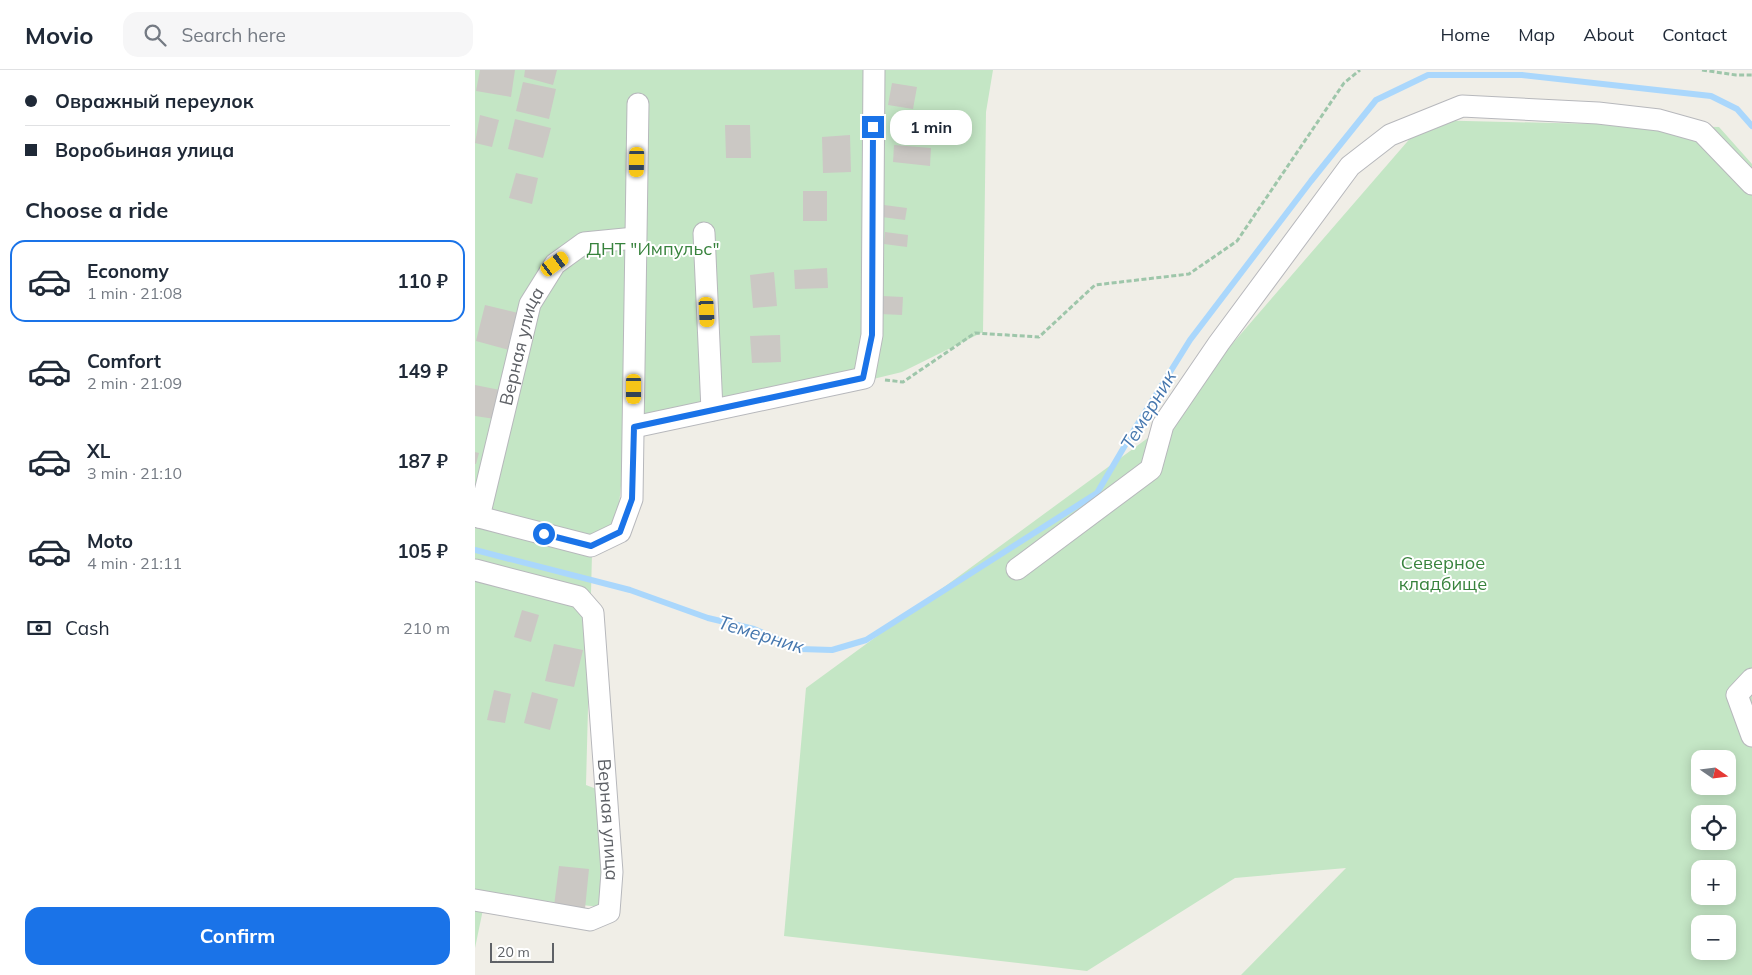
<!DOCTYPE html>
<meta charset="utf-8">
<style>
:root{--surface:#fff;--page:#f6f6f7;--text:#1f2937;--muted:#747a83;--line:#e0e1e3;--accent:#1a73e8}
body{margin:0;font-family:Mulish,sans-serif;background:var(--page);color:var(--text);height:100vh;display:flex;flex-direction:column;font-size:19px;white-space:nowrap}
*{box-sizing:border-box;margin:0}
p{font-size:16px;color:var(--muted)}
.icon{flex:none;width:28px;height:28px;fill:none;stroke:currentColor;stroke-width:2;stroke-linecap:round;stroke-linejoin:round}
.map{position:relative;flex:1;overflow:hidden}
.drawer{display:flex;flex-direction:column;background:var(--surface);width:475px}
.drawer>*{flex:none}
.hud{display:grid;align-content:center;height:110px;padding:0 25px;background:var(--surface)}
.needle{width:32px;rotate:104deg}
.fabs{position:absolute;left:1216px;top:680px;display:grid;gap:10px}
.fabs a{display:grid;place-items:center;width:45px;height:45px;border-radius:10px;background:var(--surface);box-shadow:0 2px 12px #0003;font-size:25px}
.scale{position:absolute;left:15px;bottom:12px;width:64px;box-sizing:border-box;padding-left:5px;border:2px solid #5e6166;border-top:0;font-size:14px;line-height:18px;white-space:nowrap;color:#5e6166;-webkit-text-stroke:4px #fff;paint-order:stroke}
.end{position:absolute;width:22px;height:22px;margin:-11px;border:6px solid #1a73e8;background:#fff;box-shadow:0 0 0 2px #fff}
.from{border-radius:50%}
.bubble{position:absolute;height:35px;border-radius:15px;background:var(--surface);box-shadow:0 2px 12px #0003;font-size:16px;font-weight:700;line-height:35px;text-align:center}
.car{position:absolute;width:15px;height:30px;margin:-15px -8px;border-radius:6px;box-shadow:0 0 4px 1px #0007;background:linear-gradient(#f5c518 24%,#345 0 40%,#f5c518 0 76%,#345 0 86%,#f5c518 0)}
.hud b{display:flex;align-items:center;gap:18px;height:48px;font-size:19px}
.hud b+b{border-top:1px solid var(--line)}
.hud i{width:12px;height:12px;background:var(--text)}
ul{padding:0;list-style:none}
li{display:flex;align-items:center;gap:15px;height:82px;margin:0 10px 8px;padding:0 15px;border:2px solid transparent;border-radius:15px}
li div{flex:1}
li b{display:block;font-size:19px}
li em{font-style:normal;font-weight:700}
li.active{border-color:var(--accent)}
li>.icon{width:45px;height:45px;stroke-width:1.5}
h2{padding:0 25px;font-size:22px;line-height:60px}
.pay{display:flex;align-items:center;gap:12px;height:55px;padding:0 25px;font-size:19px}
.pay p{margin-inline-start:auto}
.cta{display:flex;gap:10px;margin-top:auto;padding:10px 25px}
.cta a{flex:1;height:58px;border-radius:15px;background:var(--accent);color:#fff;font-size:20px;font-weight:700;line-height:58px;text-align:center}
header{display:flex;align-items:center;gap:30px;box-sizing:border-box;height:70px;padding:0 25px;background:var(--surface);border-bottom:1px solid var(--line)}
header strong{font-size:24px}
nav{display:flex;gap:28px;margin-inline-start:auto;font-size:18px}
.search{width:350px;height:45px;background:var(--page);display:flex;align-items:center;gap:12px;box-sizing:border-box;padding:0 18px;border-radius:15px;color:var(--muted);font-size:19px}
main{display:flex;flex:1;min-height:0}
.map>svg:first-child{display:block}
.green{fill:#c4e6c5;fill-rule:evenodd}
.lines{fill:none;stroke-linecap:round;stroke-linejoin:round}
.stream{stroke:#aad7fc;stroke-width:6}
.building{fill:#cbc8c4}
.minor-casing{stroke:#b7b8bc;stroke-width:23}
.path{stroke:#9ec6aa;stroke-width:3;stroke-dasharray:5 2.5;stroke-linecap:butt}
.minor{stroke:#fff;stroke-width:21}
.route{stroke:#1a73e8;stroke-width:6}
.labels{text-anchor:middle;stroke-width:4;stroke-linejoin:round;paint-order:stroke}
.park-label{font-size:18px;fill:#38833d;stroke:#fff}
.street-label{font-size:18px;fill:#5e6166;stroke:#fff}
.water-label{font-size:19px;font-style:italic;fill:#4677ae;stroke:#fff}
</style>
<header>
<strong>Movio</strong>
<div class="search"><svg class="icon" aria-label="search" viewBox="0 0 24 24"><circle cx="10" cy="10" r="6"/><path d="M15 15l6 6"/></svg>Search here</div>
<nav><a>Home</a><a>Map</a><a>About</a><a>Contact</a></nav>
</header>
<main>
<section class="drawer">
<div class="hud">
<b><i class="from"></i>Овражный переулок</b>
<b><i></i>Воробьиная улица</b>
</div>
<h2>Choose a ride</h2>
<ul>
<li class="active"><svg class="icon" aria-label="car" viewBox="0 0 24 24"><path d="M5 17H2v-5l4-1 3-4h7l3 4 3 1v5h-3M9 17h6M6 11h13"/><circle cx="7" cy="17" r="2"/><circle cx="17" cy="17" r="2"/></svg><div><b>Economy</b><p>1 min · 21:08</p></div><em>110 ₽</em></li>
<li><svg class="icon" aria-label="car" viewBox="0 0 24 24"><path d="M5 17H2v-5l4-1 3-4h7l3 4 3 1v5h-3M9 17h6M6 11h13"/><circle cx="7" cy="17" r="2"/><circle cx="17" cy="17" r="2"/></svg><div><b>Comfort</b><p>2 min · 21:09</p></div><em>149 ₽</em></li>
<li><svg class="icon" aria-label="car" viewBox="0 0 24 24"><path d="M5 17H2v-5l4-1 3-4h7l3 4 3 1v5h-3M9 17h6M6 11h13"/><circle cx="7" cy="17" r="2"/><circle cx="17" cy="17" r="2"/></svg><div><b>XL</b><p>3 min · 21:10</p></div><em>187 ₽</em></li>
<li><svg class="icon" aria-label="car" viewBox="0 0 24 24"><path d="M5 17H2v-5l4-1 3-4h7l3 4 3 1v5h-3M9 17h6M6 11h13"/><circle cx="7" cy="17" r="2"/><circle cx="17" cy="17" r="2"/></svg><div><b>Moto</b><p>4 min · 21:11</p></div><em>105 ₽</em></li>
</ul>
<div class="pay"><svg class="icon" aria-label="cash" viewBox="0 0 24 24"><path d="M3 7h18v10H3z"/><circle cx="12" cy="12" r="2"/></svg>Cash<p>210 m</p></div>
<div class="cta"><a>Confirm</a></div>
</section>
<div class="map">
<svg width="1277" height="905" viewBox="0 0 1277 905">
<rect width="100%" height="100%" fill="#f0eee7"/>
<!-- green -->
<g class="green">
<polygon points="0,0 518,0 511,42 508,262 427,302 151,369 141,463 117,484 111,715 137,725 135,838 11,825 0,878"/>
<path d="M951,50L1244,57L1277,94V905H766L871,798L760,808L612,901L309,866L331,618L681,362ZM1225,689H1252V716H1225ZM1225,744H1252V771H1225ZM1225,799H1252V826H1225ZM1225,854H1252V881H1225Z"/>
</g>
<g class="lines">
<!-- stream -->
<polyline class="stream" points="0,480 155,520 233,548 279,559 325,579 357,580 391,570 622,423 662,355 715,270 836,111 901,30 953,5 1047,5 1236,26 1262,39 1277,56"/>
</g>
<!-- building -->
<g class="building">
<polygon points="5,0 40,0 36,27 1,21"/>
<polygon points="50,0 82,0 78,15 49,7"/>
<polygon points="48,12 81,19 74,49 41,41"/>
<polygon points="417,13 442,17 438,39 413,35"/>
<polygon points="5,45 24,50 17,77 0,73"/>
<polygon points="40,49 76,58 68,88 33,79"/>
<polygon points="250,55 275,55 276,88 251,88"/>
<polygon points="375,65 376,102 348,103 347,67"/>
<polygon points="419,75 456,78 455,96 418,92"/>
<polygon points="41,103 63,108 57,134 34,128"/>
<rect x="328" y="121" width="24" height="30"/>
<polygon points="409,135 432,138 430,150 407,147"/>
<polygon points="410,162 433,165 432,177 409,174"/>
<polygon points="352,198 353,218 320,219 319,200"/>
<polygon points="299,202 302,236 278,238 275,205"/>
<polygon points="407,226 428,227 427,245 405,244"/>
<polygon points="10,235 47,244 38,281 1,271"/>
<polygon points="305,265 306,292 277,293 275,266"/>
<polygon points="0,315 25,320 20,349 0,346"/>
<polygon points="0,382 4,383 1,394 0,394"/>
<polygon points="47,540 64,545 56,572 39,567"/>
<polygon points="79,574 108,580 99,617 70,611"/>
<polygon points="19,620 36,624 30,653 12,650"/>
<polygon points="57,622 83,629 75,660 49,653"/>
<polygon points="84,796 114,799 110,839 79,836"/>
</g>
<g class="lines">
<!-- minor casing -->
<g class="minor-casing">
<g id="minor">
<polyline points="229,163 237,340"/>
<polyline points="159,357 389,308 397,265 399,0"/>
<polyline points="0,446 116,476 145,462 157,429 163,34"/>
<path id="s1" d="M4,447L55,234L80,194L109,173L160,168"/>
<polyline points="542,499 676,399 688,355 744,273 875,96 915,65 987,36 1123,43 1184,50 1227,62 1277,114"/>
<path id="s2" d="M0,500L104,527L118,543L137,802L134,842L115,850L0,830"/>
<polyline points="1277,609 1262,625 1277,666"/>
</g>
</g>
<!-- path -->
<g class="path">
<polyline points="1227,0 1261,5 1277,5"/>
<polyline points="410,310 428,312 500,263 564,267 620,215 714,204 762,171 869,13 885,0"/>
</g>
<!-- minor -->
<use href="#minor" class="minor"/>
</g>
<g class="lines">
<!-- route -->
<polyline class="route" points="69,464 116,476 145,462 157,429 159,357 388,308 397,265 398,57"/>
</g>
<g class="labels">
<!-- park labels -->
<g class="park-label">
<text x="178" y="185">ДНТ "Импульс"</text>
<text x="968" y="499">Северное<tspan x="968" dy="21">кладбище</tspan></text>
</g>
<!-- street labels -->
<g class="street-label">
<text dy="6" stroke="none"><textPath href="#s1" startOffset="176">Верная улица</textPath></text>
<text dy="6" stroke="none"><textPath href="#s2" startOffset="336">Верная улица</textPath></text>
</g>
<!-- water labels -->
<g class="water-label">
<text transform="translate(673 340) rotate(-59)" y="7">Темерник</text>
<text transform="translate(286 564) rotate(17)" y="7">Темерник</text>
</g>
</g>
</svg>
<div class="fabs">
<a><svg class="needle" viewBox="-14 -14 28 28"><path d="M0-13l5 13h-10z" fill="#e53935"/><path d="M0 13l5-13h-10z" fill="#747a83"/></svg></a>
<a><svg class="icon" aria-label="locate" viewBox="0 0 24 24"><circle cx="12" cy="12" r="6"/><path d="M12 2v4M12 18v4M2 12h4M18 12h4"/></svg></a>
<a>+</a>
<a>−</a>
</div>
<div class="scale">20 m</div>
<i class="end from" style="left:69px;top:464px"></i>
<i class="end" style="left:398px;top:57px"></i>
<div class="bubble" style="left:415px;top:40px;width:82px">1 min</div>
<i class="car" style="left:162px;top:92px;rotate:181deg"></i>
<i class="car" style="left:80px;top:194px;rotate:54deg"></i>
<i class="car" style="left:232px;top:242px;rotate:177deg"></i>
<i class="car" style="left:159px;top:319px;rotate:180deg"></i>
</div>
</main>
